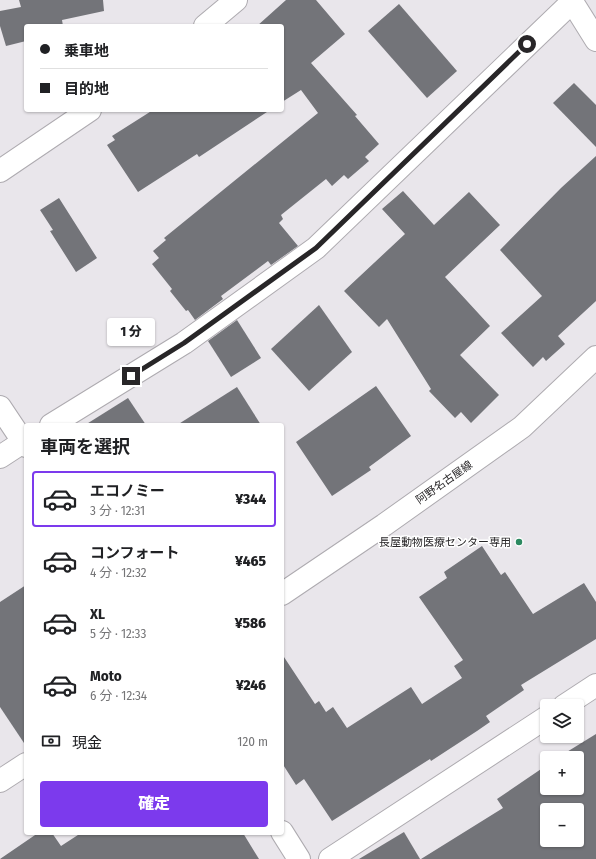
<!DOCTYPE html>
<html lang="ja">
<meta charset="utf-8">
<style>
:root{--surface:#fff;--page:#f2f2f2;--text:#202124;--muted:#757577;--line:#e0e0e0;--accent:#7c3aed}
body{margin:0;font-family:"Fira Sans Condensed","Noto Sans JP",sans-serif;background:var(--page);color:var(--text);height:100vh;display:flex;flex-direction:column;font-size:15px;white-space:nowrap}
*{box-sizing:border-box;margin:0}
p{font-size:13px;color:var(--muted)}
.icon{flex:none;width:22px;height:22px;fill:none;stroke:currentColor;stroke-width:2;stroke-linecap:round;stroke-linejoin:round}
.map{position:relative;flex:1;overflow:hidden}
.panel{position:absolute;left:24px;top:423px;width:260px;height:412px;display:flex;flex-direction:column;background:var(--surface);border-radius:4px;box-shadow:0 1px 3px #0004}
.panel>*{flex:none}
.hud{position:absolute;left:24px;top:24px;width:260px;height:88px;border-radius:4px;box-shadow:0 1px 3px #0004;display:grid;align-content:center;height:88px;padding:0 16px;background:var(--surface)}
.tools{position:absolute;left:540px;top:699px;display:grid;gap:8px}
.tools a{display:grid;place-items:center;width:44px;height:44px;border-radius:4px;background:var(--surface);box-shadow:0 1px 3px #0004;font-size:20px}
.end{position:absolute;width:18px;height:18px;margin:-9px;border:5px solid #282628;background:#fff;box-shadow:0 0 0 2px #fff}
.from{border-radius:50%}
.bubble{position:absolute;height:28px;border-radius:4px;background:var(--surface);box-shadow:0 1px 3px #0004;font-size:13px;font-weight:800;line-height:28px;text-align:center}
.hud b{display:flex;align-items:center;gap:14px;height:38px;font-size:15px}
.hud b+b{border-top:1px solid var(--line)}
.hud i{width:10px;height:10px;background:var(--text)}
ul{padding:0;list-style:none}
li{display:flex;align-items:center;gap:12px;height:56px;margin:0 8px 6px;padding:0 8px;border:2px solid transparent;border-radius:4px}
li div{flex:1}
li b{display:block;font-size:15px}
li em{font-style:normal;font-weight:800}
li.current{border-color:var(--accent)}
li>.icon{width:36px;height:36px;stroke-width:1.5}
h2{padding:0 16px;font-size:18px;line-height:48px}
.pay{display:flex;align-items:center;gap:10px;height:44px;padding:0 16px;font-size:15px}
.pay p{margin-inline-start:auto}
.button{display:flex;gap:8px;margin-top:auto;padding:8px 16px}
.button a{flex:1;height:46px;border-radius:4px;background:var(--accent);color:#fff;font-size:16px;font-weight:800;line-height:46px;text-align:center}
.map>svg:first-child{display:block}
.building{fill:#737479;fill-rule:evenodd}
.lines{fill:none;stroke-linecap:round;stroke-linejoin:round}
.minor-casing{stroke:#aeabb0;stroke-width:24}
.tertiary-casing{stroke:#aeabb0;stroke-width:24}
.secondary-casing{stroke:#aeabb0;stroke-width:24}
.minor{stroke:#fff;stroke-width:22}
.tertiary{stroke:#fff;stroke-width:22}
.secondary{stroke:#fff;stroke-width:22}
.route{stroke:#282628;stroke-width:5}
.poi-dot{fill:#2c8960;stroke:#fff;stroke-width:1.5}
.labels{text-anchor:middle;stroke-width:3;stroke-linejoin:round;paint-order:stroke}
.street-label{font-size:11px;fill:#282628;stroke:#fff}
.poi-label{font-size:11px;fill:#282628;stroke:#fff;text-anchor:end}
</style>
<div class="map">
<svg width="596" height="859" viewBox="0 0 596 859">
<rect width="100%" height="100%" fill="#e9e6eb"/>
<!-- building -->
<g class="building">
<polygon points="19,0 103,0 104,11 62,20 63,26 26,26 26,41 6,46 0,26 0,11 21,7"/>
<polygon points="286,0 316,0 345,34 311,63 357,115 355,116 379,144 365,157 369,161 348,179 344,175 332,186 326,179 281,215 283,219 279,223 298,246 271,265 268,261 221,296 223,299 195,320 188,310 186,311 170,291 172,289 152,264 159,258 153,251 166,240 164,238 318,113 301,90 282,102 282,26 257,26"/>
<polygon points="399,4 457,71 427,98 368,31"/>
<polygon points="574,83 596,105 596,147 553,103"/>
<polygon points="153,110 270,110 199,157 197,154 138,192 107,145 115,140 112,136"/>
<polygon points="596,156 596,301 558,336 565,344 546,361 543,357 533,367 501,333 542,296 500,250 561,188"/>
<polygon points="403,191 434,225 469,192 500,225 445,277 490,326 460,355 499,395 471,423 461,412 455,418 429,391 431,389 387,319 379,327 344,291 405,234 382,209"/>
<polygon points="59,198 97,258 76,272 50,231 53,230 40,210"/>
<polygon points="319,305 352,352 309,391 271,349"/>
<polygon points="237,320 261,358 231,377 208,341"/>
<polygon points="376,386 411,436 369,467 371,470 332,496 296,442"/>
<polygon points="237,387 261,425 177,425"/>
<polygon points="128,398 146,425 85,425"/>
<polygon points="482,546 501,575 505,572 533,614 584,583 596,602 596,639 521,685 524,690 486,716 490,722 477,731 431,761 430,759 332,821 304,779 296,785 282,763 282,654 315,704 319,701 326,712 333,707 347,728 411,687 422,704 462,678 454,666 463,660 419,597 447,578 444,572"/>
<polygon points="26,585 26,746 0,707 0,602"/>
<path d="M596,734V859H421L503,808L497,799L547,765V788H577V758H557ZM547,810H577V840H547Z"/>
<polygon points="404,832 420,859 359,859"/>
<polygon points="38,833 52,833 61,846 81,833 243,833 259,859 0,859"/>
</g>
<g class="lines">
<!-- minor casing -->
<g class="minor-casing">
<g id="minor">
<polyline points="571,0 596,40"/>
<polyline points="51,425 184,343 316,248 572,2"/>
<polyline points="0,457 26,440"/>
<polyline points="564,706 596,685"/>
<polyline points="282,832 299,859"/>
<polyline points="330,859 547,717"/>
</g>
</g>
<!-- tertiary casing -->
<g class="tertiary-casing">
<g id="tertiary">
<polyline points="205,26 236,0"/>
<polyline points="0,171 90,110"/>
<polyline points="0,407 26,446"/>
</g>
</g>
<!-- secondary casing -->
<g class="secondary-casing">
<g id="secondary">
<polyline points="282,594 384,525 522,427 596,357"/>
<polyline points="0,781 26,764"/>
</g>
</g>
<!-- minor -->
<use href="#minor" class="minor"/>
<!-- tertiary -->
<use href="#tertiary" class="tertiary"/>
<!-- secondary -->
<use href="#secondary" class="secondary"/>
</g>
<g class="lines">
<!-- route -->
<polyline class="route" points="131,376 184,343 316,248 527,44"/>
</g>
<!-- markers -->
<circle class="poi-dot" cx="519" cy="542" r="4"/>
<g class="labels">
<!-- street labels -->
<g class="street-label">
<text transform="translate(444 482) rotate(-35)" y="4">阿野名古屋線</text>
</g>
<!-- poi labels -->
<g class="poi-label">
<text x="511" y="546">長屋動物医療センター専用</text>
</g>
</g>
</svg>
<div class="tools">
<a><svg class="icon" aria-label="layers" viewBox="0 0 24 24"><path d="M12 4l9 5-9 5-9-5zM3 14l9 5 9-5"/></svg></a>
<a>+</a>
<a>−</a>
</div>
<i class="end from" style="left:527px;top:44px"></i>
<i class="end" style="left:131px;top:376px"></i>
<div class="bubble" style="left:107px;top:318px;width:48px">1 分</div>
<div class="hud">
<b><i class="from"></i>乗車地</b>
<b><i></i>目的地</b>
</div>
<section class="panel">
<h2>車両を選択</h2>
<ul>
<li class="current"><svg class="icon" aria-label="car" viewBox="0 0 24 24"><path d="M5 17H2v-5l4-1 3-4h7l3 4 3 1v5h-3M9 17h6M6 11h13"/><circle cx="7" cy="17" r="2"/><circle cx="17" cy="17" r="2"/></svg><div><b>エコノミー</b><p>3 分 · 12:31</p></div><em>¥344</em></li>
<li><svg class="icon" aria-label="car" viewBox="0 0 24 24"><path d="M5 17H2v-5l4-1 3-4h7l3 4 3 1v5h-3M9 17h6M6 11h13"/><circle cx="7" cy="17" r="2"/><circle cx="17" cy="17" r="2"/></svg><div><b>コンフォート</b><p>4 分 · 12:32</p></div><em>¥465</em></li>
<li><svg class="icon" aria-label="car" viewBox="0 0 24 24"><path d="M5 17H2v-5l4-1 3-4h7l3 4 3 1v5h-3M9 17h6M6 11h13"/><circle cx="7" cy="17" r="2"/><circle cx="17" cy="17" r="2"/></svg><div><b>XL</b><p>5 分 · 12:33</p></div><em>¥586</em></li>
<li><svg class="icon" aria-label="car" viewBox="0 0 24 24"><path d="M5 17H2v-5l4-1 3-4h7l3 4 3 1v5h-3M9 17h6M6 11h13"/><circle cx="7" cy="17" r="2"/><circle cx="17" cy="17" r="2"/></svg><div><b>Moto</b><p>6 分 · 12:34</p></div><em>¥246</em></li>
</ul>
<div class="pay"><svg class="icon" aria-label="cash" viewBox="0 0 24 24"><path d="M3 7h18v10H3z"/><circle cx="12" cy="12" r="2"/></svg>現金<p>120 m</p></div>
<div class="button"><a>確定</a></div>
</section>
</div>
